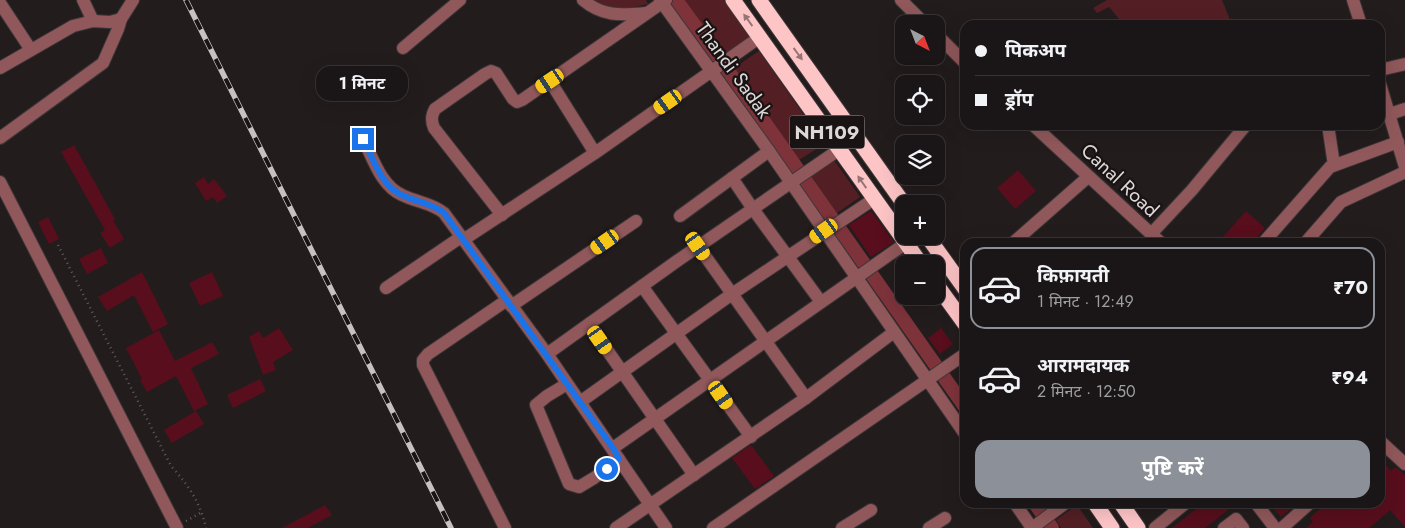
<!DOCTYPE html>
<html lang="hi">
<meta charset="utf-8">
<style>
:root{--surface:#1a1516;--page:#231e1f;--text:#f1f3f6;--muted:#9f9fa1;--line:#383435;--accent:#8c9099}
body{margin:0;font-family:Jost,"Noto Sans Devanagari",sans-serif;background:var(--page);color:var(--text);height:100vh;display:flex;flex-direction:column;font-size:19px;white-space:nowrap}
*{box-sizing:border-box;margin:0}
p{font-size:16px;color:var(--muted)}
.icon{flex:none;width:28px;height:28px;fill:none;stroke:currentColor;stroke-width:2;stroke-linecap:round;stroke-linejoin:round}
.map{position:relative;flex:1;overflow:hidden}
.panel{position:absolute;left:960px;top:238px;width:425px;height:270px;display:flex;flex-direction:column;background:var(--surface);border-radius:15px;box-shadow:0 5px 20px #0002,0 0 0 1px var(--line)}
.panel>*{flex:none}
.hud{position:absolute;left:960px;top:20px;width:425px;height:110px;border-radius:15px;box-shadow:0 5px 20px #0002,0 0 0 1px var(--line);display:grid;align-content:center;height:110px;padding:0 15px;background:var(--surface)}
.needle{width:32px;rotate:138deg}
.controls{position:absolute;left:895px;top:15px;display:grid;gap:10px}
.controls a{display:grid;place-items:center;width:50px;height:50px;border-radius:10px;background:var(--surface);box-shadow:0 5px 20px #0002,0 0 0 1px var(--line);font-size:25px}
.end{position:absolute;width:22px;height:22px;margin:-11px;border:6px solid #1a73e8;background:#fff;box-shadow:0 0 0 2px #fff}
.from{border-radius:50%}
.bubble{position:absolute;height:35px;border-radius:15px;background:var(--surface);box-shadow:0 5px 20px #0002,0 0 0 1px var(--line);font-size:16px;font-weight:700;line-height:35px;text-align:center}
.car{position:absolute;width:15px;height:30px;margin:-15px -8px;border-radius:6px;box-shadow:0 0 4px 1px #0007;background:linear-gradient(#f5c518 24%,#345 0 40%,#f5c518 0 76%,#345 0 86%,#f5c518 0)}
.hud b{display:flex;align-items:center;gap:18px;height:48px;font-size:19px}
.hud b+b{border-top:1px solid var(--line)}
.hud i{width:12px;height:12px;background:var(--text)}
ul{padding:9px 0 0;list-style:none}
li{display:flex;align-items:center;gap:15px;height:82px;margin:0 10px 8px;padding:0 5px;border:2px solid transparent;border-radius:15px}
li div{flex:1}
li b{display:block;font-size:19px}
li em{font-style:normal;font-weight:700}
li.on{border-color:var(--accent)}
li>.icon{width:45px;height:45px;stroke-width:1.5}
.cta{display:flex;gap:10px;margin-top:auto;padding:10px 15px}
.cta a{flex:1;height:58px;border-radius:15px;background:var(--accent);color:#fff;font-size:20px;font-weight:700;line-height:58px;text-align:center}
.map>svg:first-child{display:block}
.green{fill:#531f25}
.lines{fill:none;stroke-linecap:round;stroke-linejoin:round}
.canal{stroke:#7e333b;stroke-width:14}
.building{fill:#580e1c}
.minor-casing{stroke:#3d3637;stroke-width:14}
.highway-casing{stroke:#3d3637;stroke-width:17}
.path{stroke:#625c5c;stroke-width:2.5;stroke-dasharray:1 4;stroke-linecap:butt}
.minor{stroke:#90585b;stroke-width:12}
.highway{stroke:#fec5c7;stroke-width:15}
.rail-casing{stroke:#c7c1c1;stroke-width:5.5}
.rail{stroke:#191313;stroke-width:4;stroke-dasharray:11;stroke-linecap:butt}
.oneway{fill:#977576}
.route{stroke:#1a73e8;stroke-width:6}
.labels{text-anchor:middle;stroke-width:4.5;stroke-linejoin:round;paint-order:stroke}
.shield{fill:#191313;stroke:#a29d9d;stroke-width:1}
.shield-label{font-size:19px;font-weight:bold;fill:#ddd8d8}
.street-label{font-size:20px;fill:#ddd8d8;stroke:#191313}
</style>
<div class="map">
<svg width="1405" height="528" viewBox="0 0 1405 528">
<rect width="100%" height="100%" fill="#231c1d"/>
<!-- green -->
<g class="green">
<path d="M593,0H646L648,4C629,9 610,11 593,0Z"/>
<polygon points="684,0 724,0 750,36 724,55"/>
<polygon points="1107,0 1222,0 1232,25 1124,25 1109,7 1097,13 1093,8"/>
<polygon points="759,51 824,144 799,160 734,68"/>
<polygon points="834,160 860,197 837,213 811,176"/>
<polygon points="1077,505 1093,528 1061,528 1056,520"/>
</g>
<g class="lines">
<!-- canal -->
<g class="canal">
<polyline points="676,0 739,86 965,407"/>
<polyline points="1034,502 1052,528"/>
</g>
</g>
<!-- building -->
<g class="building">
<polygon points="74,145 115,219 113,220 124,239 110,248 100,233 105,230 61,152"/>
<polygon points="1018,170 1036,191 1015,209 997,188"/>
<polygon points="204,177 208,184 214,179 227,196 217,203 213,197 206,201 195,183"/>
<polygon points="871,211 894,242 871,257 849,225"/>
<polygon points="1246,211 1265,228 1253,242 1229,242 1223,237"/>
<polygon points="48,217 59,239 49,244 38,222"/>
<polygon points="101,248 108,263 87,274 79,259"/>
<polygon points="142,272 168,324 153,332 134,295 107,311 98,297"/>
<polygon points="212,272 223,296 200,306 189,283"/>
<polygon points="279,328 293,350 273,362 276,370 263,375 249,337 259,331 263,338"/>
<polygon points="941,328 953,344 940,354 928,338"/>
<polygon points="159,330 175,361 212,342 219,354 191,368 208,404 194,411 176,376 147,392 140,380 142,379 126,348"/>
<polygon points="260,379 266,391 233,408 227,395"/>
<polygon points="196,411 204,424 172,443 164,430"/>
<polygon points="751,445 774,476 755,489 732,458"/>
<polygon points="1380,459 1391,471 1396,467 1405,475 1405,527 1390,510 1369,528 1306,528 1313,522 1310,518 1328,502 1380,502"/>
<polygon points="1205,502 1238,502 1205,528 1172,528"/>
<polygon points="1268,502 1298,502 1281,517"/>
<polygon points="325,505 332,515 308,528 282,528"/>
</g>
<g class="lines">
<!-- minor casing -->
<g class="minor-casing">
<g id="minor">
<polyline points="83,0 93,21"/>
<path d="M583,0C603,17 621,15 646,13"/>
<polyline points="660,0 769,151 965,434"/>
<polyline points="901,0 925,24"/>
<polyline points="1353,0 1361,25"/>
<polyline points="0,3 31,50"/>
<polyline points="936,34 965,63"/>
<polyline points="403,48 460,0"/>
<polyline points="0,68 73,26 93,21 110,22 121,19"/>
<polyline points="1380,70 1405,64"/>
<polyline points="550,81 595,153"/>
<polyline points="1380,84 1405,167"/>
<polyline points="1390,114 1405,109"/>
<polyline points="1033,125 1160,242"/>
<polyline points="1328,125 1334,165"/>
<polyline points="0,138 103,63 118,29 121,19 133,0"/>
<path d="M363,139C373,158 381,186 402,195C416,202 432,203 444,213L547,354L666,528"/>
<polyline points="732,178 753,209 821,302"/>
<polyline points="0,182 177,528"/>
<path d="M502,215L434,128C431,121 431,116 435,109L485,74L491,71L496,73L513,99L517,102L522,100L666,0"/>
<polyline points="680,216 769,151"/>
<polyline points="1151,234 1192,190 1246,125"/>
<polyline points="463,240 595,153 760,37"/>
<polyline points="1014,242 1088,177"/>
<polyline points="1264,242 1330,167 1398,142"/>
<polyline points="1306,242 1341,202 1405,172"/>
<polyline points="698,246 806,398"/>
<polyline points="642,286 751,437"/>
<polyline points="386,288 461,237"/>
<polyline points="511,306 636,221"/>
<polyline points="589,324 694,475"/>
<polyline points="547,354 677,261 840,149"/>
<polyline points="567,384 547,396 536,405 569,484 579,487 594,478 619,459"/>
<polyline points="580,402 732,294 874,199"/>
<polyline points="1380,441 1405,464"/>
<polyline points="613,448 906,243"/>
<polyline points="1014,502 1032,528"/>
<polyline points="1255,502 1275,528"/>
<polyline points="505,528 423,365 423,360 428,354 507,300"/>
<polyline points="616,528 806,398 894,332"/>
<polyline points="713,528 965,354"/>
<polyline points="842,528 871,510"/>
<polyline points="929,528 945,518"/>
<polyline points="1032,528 1067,502"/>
<polyline points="1155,528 1187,502"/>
<polyline points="1224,528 1236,519 1243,528"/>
<polyline points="1282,528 1311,502"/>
</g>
</g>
<!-- highway casing -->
<g class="highway-casing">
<g id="highway">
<polyline points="733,0 921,264"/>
<polyline points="759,0 904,204"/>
<polyline points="927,236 965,289"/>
<polyline points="936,284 965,324"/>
<polyline points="1094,502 1112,528"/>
<polyline points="1120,502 1138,528"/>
</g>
</g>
<!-- path -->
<g class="path">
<path d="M58,245L171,466C189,486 200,502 206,528"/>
<polyline points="186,521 202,512"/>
</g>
<!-- minor -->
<use href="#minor" class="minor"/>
<!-- highway -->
<use href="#highway" class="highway"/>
<!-- rail casing -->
<g class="rail-casing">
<polyline id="rail" points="186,0 451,528"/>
</g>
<!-- rail -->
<use href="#rail" class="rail"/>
</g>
<!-- one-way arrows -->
<defs><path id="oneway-solid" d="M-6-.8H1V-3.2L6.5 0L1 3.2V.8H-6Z" transform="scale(1.25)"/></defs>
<g class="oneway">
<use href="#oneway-solid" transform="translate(748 20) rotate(-126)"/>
<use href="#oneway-solid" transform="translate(798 54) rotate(54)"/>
<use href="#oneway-solid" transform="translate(862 182) rotate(-125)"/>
</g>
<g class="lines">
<!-- route -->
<path class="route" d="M363,139C373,158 381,186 402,195C416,202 432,203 444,213L613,448L619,459L607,469"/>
</g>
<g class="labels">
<!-- shield labels -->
<rect class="shield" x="789.5" y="115.5" width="75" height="33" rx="4"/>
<g class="shield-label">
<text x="827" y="139">NH109</text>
</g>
<!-- street labels -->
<g class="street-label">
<text transform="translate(734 70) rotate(54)" y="7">Thandi Sadak</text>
<text transform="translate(1120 180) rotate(43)" y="7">Canal Road</text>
</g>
</g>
</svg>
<div class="controls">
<a><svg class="needle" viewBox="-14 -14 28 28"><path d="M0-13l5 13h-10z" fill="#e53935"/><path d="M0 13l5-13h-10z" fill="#9f9fa1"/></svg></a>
<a><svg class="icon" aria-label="locate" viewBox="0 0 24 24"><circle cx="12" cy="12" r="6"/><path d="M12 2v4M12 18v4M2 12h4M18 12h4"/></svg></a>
<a><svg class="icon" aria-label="layers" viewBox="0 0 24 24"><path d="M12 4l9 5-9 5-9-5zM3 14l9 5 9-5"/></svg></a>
<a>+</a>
<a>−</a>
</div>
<i class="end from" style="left:607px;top:469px"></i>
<i class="end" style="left:363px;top:139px"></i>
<div class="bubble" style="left:316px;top:66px;width:92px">1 मिनट</div>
<i class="car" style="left:550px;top:81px;rotate:236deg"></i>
<i class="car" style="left:668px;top:102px;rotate:235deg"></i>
<i class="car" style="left:824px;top:231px;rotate:235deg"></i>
<i class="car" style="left:605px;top:242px;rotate:235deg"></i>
<i class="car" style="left:698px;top:246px;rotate:145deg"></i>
<i class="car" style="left:600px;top:340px;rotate:145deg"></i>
<i class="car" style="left:721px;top:395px;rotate:145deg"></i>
<div class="hud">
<b><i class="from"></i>पिकअप</b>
<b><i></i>ड्रॉप</b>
</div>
<section class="panel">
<ul>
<li class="on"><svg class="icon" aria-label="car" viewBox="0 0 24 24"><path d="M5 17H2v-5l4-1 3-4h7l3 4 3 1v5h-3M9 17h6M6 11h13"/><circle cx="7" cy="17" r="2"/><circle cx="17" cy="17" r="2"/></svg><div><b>किफ़ायती</b><p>1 मिनट · 12:49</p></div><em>₹70</em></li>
<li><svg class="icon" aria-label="car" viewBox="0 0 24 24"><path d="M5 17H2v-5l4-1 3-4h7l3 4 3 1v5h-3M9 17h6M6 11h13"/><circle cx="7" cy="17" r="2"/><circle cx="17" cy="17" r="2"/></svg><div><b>आरामदायक</b><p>2 मिनट · 12:50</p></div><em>₹94</em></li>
</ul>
<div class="cta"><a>पुष्टि करें</a></div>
</section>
</div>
